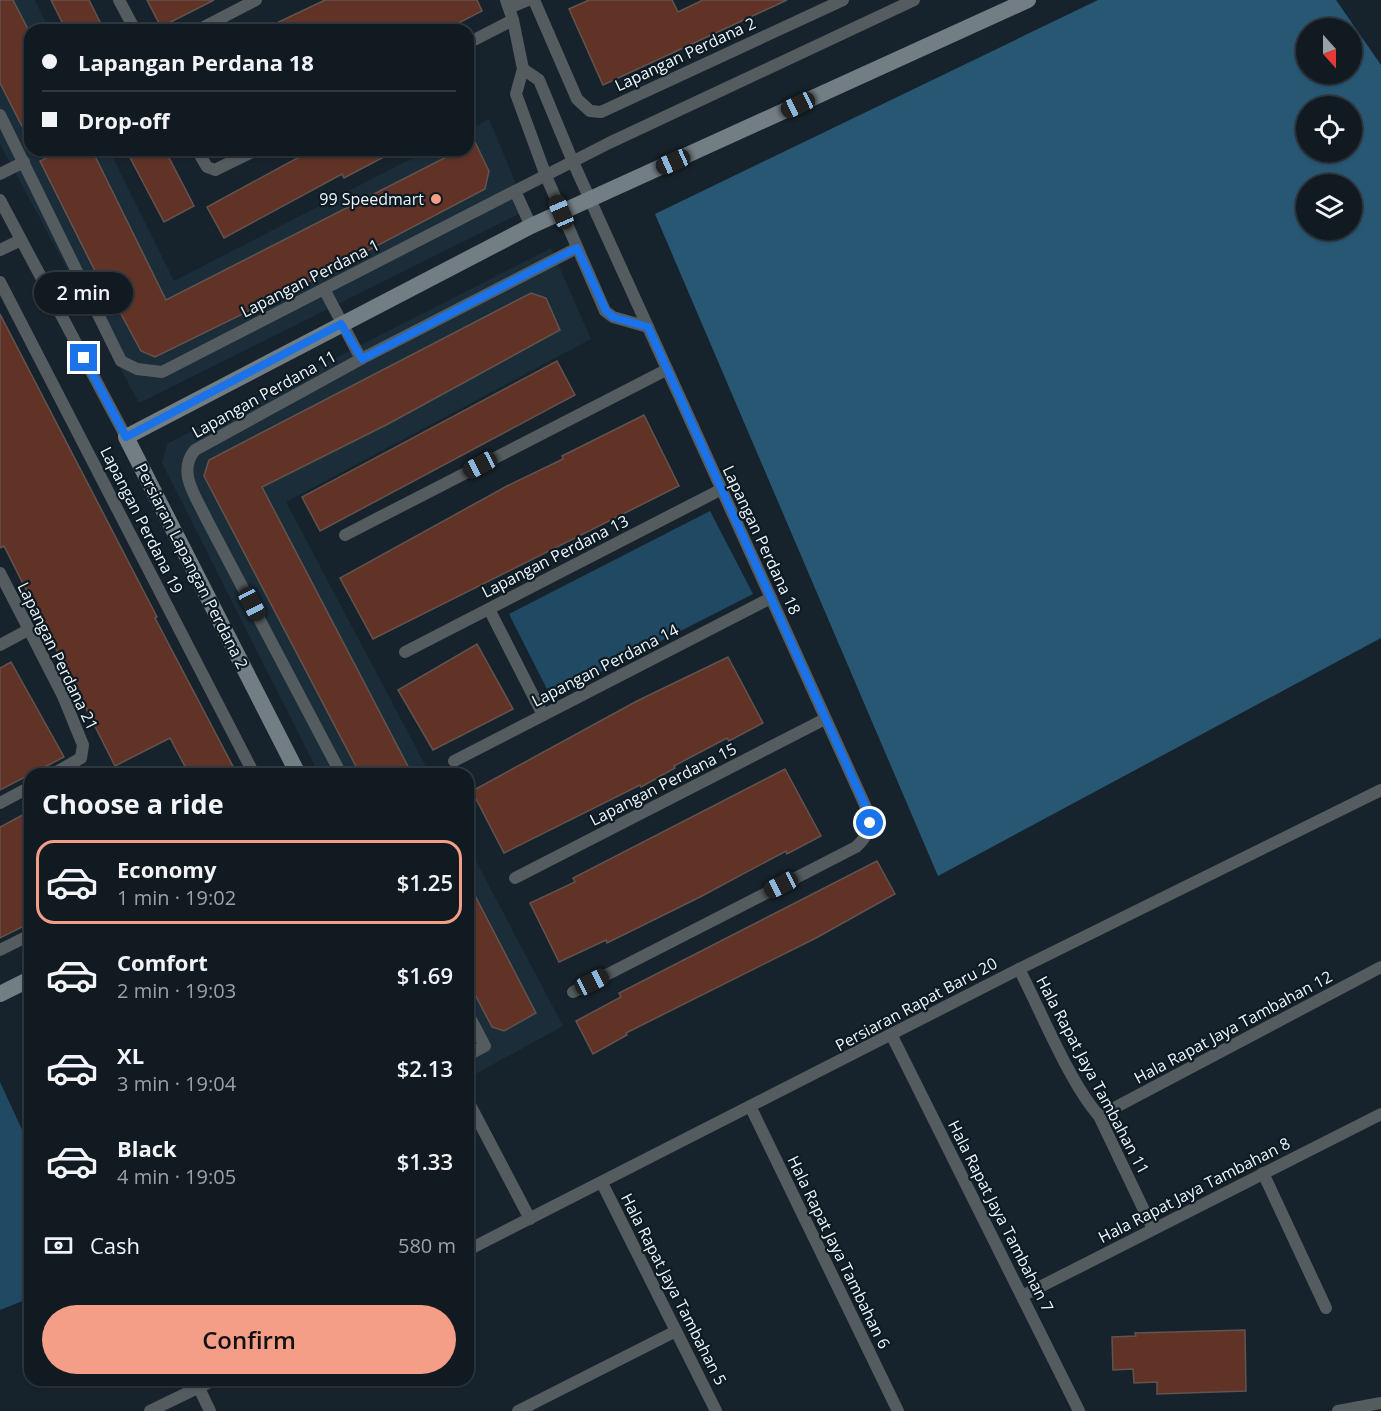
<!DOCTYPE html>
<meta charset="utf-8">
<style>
:root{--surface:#111a21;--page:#1e272e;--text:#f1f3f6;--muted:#9ca1a5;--line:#30383f;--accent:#f49e87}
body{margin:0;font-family:"Open Sans",sans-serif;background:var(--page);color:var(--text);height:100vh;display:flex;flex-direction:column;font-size:22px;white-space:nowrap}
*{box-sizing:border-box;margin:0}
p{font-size:20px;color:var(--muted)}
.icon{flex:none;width:33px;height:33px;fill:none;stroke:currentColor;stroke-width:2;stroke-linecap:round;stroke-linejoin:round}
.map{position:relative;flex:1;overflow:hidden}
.panel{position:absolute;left:24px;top:768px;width:450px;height:618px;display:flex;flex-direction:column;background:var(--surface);border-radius:18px;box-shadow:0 2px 4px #0004,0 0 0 2px var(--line)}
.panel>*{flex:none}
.banner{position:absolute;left:24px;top:24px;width:450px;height:132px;border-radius:18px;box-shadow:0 2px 4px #0004,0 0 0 2px var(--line);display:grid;align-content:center;height:132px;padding:0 18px;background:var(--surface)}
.needle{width:39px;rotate:159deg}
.controls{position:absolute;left:1296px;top:18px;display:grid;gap:12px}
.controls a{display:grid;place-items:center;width:66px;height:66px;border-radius:50%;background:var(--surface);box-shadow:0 2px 4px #0004,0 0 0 2px var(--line);font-size:30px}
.end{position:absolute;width:27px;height:27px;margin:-14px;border:8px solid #1a73e8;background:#fff;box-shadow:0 0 0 3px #fff}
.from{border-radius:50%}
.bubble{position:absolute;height:42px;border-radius:21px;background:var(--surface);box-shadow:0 2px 4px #0004,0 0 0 2px var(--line);font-size:20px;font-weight:600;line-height:42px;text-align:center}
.car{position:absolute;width:18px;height:36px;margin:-18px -9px;border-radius:8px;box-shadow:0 0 4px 2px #0007;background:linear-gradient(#222 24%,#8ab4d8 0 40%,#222 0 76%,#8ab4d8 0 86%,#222 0)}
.banner b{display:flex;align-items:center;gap:21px;height:57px;font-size:22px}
.banner b+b{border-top:2px solid var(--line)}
.banner i{width:15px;height:15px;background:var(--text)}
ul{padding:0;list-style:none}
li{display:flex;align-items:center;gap:18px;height:84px;margin:0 12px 9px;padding:0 6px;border:3px solid transparent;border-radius:18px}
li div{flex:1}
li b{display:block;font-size:22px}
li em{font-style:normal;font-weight:600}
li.on{border-color:var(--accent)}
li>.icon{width:54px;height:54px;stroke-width:1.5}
h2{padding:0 18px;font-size:27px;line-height:72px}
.pay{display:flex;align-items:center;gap:15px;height:66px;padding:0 18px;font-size:22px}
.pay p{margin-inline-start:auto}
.action{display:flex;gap:12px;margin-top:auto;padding:12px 18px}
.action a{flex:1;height:69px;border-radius:36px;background:var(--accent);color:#111;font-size:24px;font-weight:600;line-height:69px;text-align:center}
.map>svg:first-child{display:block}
.built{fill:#1a2d39}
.green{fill:#204a63}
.forest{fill:#285774;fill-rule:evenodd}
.building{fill:#613326;stroke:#63534e;stroke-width:1.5}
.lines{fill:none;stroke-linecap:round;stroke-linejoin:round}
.street{stroke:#555c60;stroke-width:12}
.secondary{stroke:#727d84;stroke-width:16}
.route{stroke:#1a73e8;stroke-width:8}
.poi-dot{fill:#f49e87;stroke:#0d1a22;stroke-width:2}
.labels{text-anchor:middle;stroke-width:4.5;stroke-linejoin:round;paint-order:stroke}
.street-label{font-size:16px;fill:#eef6fc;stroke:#0d1a22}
.poi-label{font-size:16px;fill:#eef6fc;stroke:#0d1a22;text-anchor:end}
</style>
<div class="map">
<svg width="1381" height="1411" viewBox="0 0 1381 1411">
<rect width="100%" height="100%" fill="#17232c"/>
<!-- built -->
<g class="built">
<polygon points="0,0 35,0 49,30 30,30 30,150 109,150 174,281 428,150 468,150 468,130 489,119 527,210 139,403 0,144"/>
<polygon points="551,248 591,339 286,502 430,774 319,774 162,463 167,444"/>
<polygon points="468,846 563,1026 472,1076 468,1068"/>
</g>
<!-- green -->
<g class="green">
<polygon points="710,511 753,594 551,697 509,614"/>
<polygon points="0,1082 30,1147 30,1298 0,1310"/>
</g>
<!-- forest -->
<path class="forest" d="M1098,0H1336L1381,65V638L938,876L655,214ZM1306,28H1352V74H1306ZM1306,106H1352V152H1306ZM1306,184H1352V230H1306Z"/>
<!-- building -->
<g class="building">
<polygon points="0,0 13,0 30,33 30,142 0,83"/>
<polygon points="51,0 89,0 104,30 66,30"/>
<polygon points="147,0 214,0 161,27"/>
<polygon points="325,0 477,0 482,11 445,30 262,30"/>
<polygon points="589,0 672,0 678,12 703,0 787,0 603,85 569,9"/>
<polygon points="475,142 489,171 485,189 310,281 155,357 141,351 115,303 112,305 40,161 62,150 92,150 166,300 460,150 468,150 468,146"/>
<polygon points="126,150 165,150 194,206 164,222"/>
<polygon points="312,150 397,150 344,178 342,174 224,238 207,207"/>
<polygon points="531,293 546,298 560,330 388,424 262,487 412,774 360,774 204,476 209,460"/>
<polygon points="0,314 157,617 155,618 237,774 189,774 170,738 115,766 4,546 0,548"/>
<polygon points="557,361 575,395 320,531 302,497"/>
<polygon points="644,415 679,486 373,639 340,578 507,486 563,459 562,456"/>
<polygon points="477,644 513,709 433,750 398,690"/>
<polygon points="728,657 763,723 729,741 727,738 674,766 675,768 641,787 640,785 504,853 472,791 637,701"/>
<polygon points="11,662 64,757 0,790 0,668"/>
<polygon points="785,769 821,836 787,854 786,851 700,897 607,943 606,940 559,962 530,903 575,882 573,878"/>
<polygon points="30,811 30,923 0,938 0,827"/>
<polygon points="877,861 895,894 816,938 626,1033 627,1035 593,1054 576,1021 621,997 619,993"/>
<polygon points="468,882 536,1013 504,1031 492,1027 468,981"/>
<polygon points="1245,1330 1246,1391 1157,1394 1157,1382 1134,1383 1133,1369 1113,1370 1112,1337 1136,1336 1135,1333"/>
</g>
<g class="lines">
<!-- street -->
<g class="street">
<polyline points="119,0 135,30"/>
<polyline points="506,0 513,20 523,69 516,94 546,176 605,311 613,317 648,327"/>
<polyline points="534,0 577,99 590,111 601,112 843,0"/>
<polyline points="509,8 528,0"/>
<polyline points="198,30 256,0"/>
<polyline points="468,43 513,20"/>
<path d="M523,69L539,80L573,162L869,814C871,828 867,837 856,847L573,992"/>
<polyline points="0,115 121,361 137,369 162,372 515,191 531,226"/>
<polyline points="197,150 207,167 215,170 256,150"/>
<polyline points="0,174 24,162"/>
<polyline points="515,191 609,143 914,0"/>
<polyline points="0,200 126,437"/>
<polyline points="0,250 21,240"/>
<polyline points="0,282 254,774"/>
<polyline points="324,289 361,359"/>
<polyline points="345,535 666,370"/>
<polyline points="0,573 63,696 83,745 81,758 53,774"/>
<polyline points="489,609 543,715"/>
<polyline points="0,645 28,630"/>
<polyline points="405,652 720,490"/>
<polyline points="454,761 771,598"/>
<path d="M341,774L207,520C197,498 176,472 195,450L361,359L577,248"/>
<polyline points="0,803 30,787"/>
<polyline points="515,878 825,719"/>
<polyline points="0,950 30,935"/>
<path d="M1019,969C1041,1011 1069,1082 1099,1116L1153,1229"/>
<polyline points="468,1014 485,1046 468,1055"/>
<polyline points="892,1036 1079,1411"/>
<polyline points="468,1101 530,1219"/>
<polyline points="751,1108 898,1411"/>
<polyline points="1099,1116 1381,967"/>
<polyline points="1263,1173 1326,1308"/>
<polyline points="602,1183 716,1411"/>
<polyline points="468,1250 1019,969 1381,790"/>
<polyline points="1022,1296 1381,1114"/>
<polyline points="199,1388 210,1411"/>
<polyline points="150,1411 214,1380"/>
<polyline points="518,1411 676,1331"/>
<polyline points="1338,1411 1381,1403"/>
</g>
<!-- secondary -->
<g class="secondary">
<polyline points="298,774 126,437 531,226 1028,0"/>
<polyline points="0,994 30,979"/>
</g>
</g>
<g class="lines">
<!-- route -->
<polyline class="route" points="84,358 126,437 341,324 362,359 577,248 606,311 613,317 648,327 869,814 870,823"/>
</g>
<!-- markers -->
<circle class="poi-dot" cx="436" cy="199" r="6"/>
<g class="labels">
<!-- street labels -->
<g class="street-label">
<text transform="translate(685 54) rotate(-25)" y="6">Lapangan Perdana 2</text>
<text transform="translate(310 278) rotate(-27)" y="6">Lapangan Perdana 1</text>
<text transform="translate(264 394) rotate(-29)" y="6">Lapangan Perdana 11</text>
<text transform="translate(142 520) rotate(63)" y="6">Lapangan Perdana 19</text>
<text transform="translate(762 540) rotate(65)" y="6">Lapangan Perdana 18</text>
<text transform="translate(555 556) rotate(-27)" y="6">Lapangan Perdana 13</text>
<text transform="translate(192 566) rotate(63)" y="6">Persiaran Lapangan Perdana 2</text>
<text transform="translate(58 656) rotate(64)" y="6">Lapangan Perdana 21</text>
<text transform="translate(605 665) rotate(-27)" y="6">Lapangan Perdana 14</text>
<text transform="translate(663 784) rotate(-27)" y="6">Lapangan Perdana 15</text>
<text transform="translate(916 1004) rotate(-28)" y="6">Persiaran Rapat Baru 20</text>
<text transform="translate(1233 1027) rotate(-28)" y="6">Hala Rapat Jaya Tambahan 12</text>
<text transform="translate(1093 1075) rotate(62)" y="6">Hala Rapat Jaya Tambahan 11</text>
<text transform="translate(1194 1190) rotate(-27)" y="6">Hala Rapat Jaya Tambahan 8</text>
<text transform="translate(1001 1216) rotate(63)" y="6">Hala Rapat Jaya Tambahan 7</text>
<text transform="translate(839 1252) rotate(64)" y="6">Hala Rapat Jaya Tambahan 6</text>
<text transform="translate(674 1289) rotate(63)" y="6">Hala Rapat Jaya Tambahan 5</text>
</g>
<!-- poi labels -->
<g class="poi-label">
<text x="424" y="205">99 Speedmart</text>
</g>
</g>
</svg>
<div class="controls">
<a><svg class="needle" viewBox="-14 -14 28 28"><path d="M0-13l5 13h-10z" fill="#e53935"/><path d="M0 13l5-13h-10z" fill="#9ca1a5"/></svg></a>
<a><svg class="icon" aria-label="locate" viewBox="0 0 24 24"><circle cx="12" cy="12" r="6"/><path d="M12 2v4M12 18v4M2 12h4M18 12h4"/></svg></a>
<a><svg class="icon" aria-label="layers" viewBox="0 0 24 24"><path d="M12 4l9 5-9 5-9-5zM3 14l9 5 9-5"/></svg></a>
</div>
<i class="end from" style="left:870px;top:823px"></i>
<i class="end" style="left:84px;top:358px"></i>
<div class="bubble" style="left:34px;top:272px;width:99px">2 min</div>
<i class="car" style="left:798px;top:105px;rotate:245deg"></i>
<i class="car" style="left:673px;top:162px;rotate:246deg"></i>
<i class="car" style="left:561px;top:212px;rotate:337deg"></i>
<i class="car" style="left:480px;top:465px;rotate:242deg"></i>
<i class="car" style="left:252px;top:604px;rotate:152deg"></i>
<i class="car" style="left:781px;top:885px;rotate:243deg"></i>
<i class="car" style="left:592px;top:982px;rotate:63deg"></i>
<div class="banner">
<b><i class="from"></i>Lapangan Perdana 18</b>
<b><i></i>Drop-off</b>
</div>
<section class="panel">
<h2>Choose a ride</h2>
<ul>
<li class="on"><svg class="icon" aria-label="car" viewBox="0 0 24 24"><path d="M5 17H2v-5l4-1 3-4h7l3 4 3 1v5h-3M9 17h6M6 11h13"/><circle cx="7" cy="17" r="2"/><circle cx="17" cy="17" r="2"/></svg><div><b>Economy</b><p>1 min · 19:02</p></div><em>$1.25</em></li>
<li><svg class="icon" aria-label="car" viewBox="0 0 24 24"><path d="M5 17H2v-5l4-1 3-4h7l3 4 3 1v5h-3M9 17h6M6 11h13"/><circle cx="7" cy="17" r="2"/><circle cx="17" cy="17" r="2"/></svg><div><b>Comfort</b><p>2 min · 19:03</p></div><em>$1.69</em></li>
<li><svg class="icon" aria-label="car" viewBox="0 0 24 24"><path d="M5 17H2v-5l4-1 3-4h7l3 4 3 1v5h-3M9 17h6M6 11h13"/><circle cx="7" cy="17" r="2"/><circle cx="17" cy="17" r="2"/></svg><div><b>XL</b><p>3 min · 19:04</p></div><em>$2.13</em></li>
<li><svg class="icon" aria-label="car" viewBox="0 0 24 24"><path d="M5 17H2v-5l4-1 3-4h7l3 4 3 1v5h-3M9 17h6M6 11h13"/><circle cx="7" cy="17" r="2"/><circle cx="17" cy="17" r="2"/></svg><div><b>Black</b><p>4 min · 19:05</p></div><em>$1.33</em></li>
</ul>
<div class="pay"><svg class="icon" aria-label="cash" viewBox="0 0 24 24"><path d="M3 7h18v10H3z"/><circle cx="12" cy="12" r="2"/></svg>Cash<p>580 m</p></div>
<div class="action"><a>Confirm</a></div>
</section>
</div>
